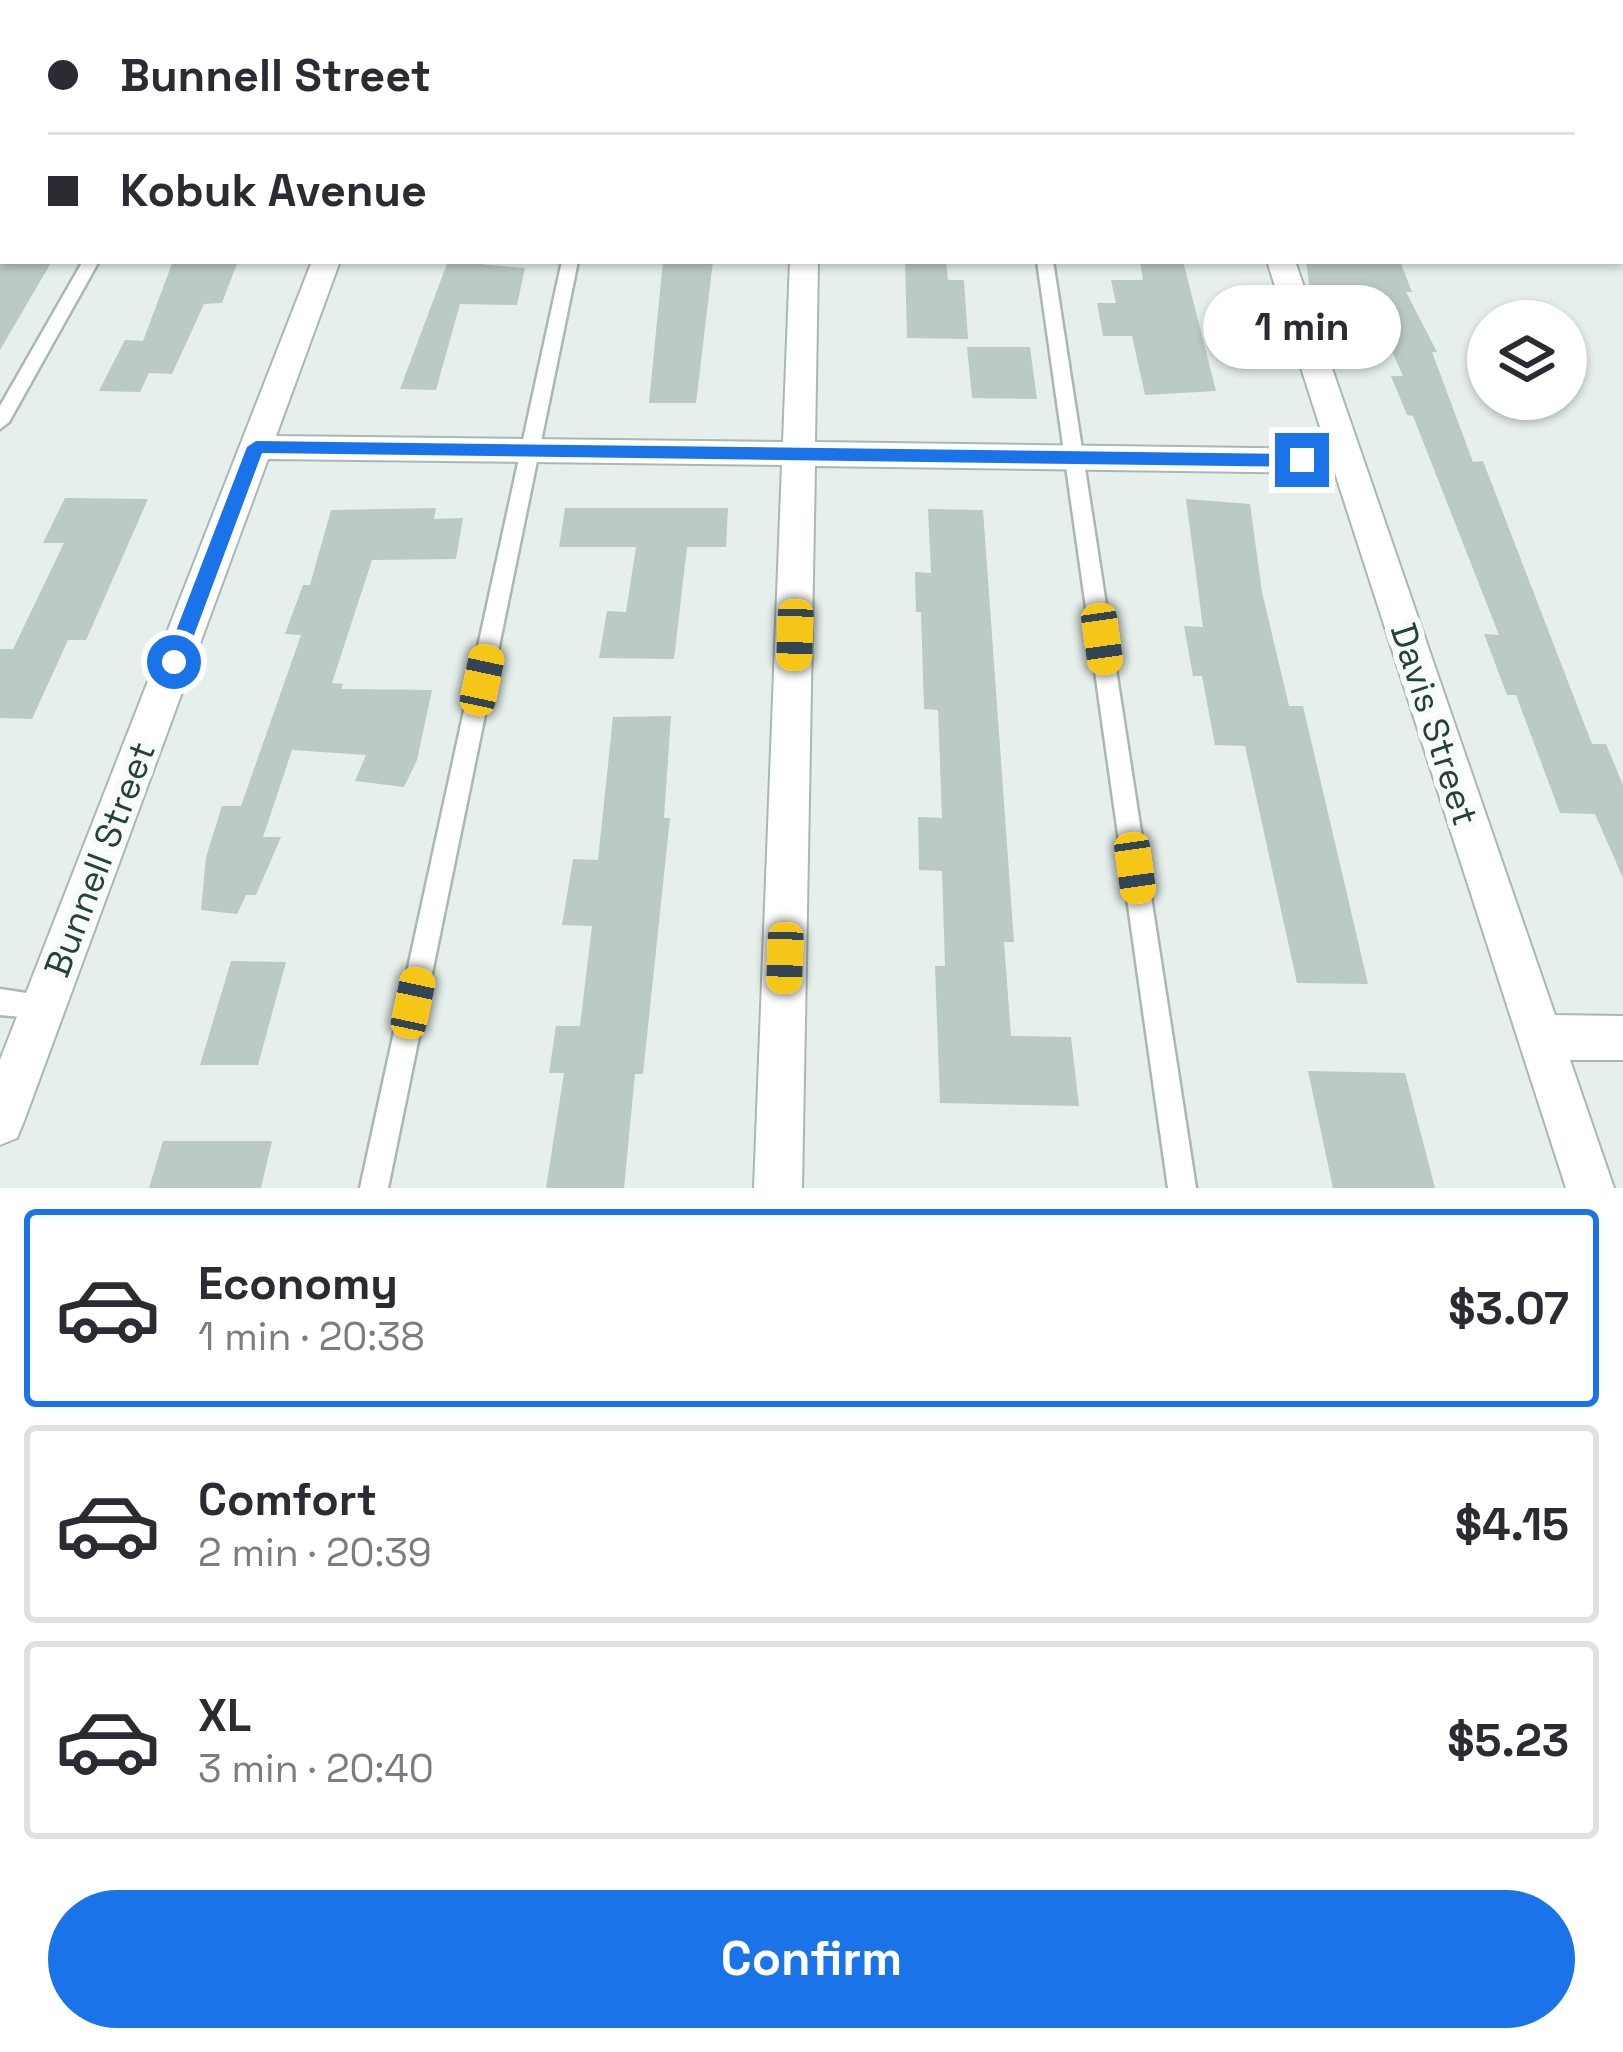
<!DOCTYPE html>
<meta charset="utf-8">
<style>
:root{--surface:#fff;--page:#f7f7f7;--text:#2b2b33;--muted:#7c7c81;--line:#e1e1e2;--accent:#1a73e8}
body{margin:0;font-family:"Space Grotesk",sans-serif;background:var(--page);color:var(--text);height:100vh;display:flex;flex-direction:column;font-size:45px;white-space:nowrap}
*{box-sizing:border-box;margin:0}
p{font-size:39px;color:var(--muted)}
.icon{flex:none;width:66px;height:66px;fill:none;stroke:currentColor;stroke-width:2;stroke-linecap:round;stroke-linejoin:round}
.map{position:relative;height:1188px;overflow:hidden}
.panel{display:flex;flex-direction:column;background:var(--surface);flex:1}
.panel>*{flex:none}
.guide{position:absolute;left:0px;top:0px;width:1623px;height:264px;box-shadow:0 3px 9px #0004;display:grid;align-content:center;height:264px;padding:0 48px;background:var(--surface)}
.fabs{position:absolute;left:1467px;top:300px;display:grid;gap:24px}
.fabs a{display:grid;place-items:center;width:120px;height:120px;border-radius:50%;background:var(--surface);box-shadow:0 3px 9px #0004;font-size:60px}
.end{position:absolute;width:54px;height:54px;margin:-27px;border:15px solid #1a73e8;background:#fff;box-shadow:0 0 0 6px #fff}
.from{border-radius:50%}
.bubble{position:absolute;height:84px;border-radius:42px;background:var(--surface);box-shadow:0 3px 9px #0004;font-size:39px;font-weight:700;line-height:84px;text-align:center}
.car{position:absolute;width:36px;height:72px;margin:-36px -18px;border-radius:15px;box-shadow:0 0 9px 3px #0007;background:linear-gradient(#f5c518 24%,#345 0 40%,#f5c518 0 76%,#345 0 86%,#f5c518 0)}
.guide b{display:flex;align-items:center;gap:42px;height:114px;font-size:45px}
.guide b+b{border-top:3px solid var(--line)}
.guide i{width:30px;height:30px;background:var(--text)}
ul{padding:21px 0 0;list-style:none}
li{display:flex;align-items:center;gap:36px;height:198px;margin:0 24px 18px;padding:0 24px;border:6px solid var(--line);border-radius:12px}
li div{flex:1}
li b{display:block;font-size:45px}
li em{font-style:normal;font-weight:700}
li.on{border-color:var(--accent)}
li>.icon{width:108px;height:108px;stroke-width:1.5}
.cta{display:flex;gap:24px;margin-top:auto;padding:24px 48px}
.cta a{flex:1;height:138px;border-radius:72px;background:var(--accent);color:#fff;font-size:48px;font-weight:700;line-height:138px;text-align:center}
.map>svg:first-child{display:block}
.building{fill:#bbcac4}
.lines{fill:none;stroke-linecap:round;stroke-linejoin:round}
.lane-casing{stroke:#a8b8b2;stroke-width:5}
.street-casing{stroke:#a8b8b2;stroke-width:4}
.lane{fill:#fff;fill-rule:evenodd}
.street{fill:#fff;fill-rule:evenodd}
.route{fill:#1a73e8}
.labels{text-anchor:middle;stroke-width:12;stroke-linejoin:round;paint-order:stroke}
.street-label{font-size:36px;fill:#24423a;stroke:#f7fbf9}
</style>
<div class="map">
<svg width="1623" height="1188" viewBox="0 0 1623 1188">
<rect width="100%" height="100%" fill="#e6efeb"/>
<!-- building -->
<g class="building">
<polygon points="0,261 52,261 0,350"/>
<polygon points="173,261 238,261 222,303 204,304 172,374 149,373 140,392 99,391 125,340 143,341"/>
<polygon points="448,261 525,268 517,305 460,304 436,390 400,389"/>
<polygon points="663,261 713,261 696,403 649,403"/>
<polygon points="905,261 946,261 948,280 964,280 968,339 907,338"/>
<polygon points="1140,261 1183,261 1216,391 1145,395 1132,336 1103,336 1097,303 1116,303 1111,280 1143,280"/>
<polygon points="1306,261 1400,261 1412,292 1406,292 1437,352 1432,352 1473,462 1483,461 1592,744 1606,744 1623,785 1623,878 1595,814 1560,813 1516,695 1507,695 1484,634 1499,635 1413,416 1407,415 1391,376 1403,376 1365,291 1310,291"/>
<polygon points="967,347 1030,347 1037,399 972,398"/>
<polygon points="65,498 148,499 86,640 68,640 32,719 0,718 0,649 13,649 64,543 43,543"/>
<polygon points="1186,499 1250,504 1262,592 1289,706 1303,706 1368,984 1297,983 1245,746 1215,745 1202,676 1193,676 1184,626 1203,627"/>
<polygon points="436,508 434,519 463,518 456,559 372,560 332,683 343,684 341,689 432,690 417,760 404,787 355,781 366,755 292,750 263,837 281,837 256,895 246,895 237,914 201,910 206,857 222,806 241,806 301,635 285,634 303,585 310,585 331,510"/>
<polygon points="565,508 728,508 726,547 687,547 674,659 599,658 607,611 626,612 636,547 559,547"/>
<polygon points="928,509 983,510 1014,942 1004,942 1011,1036 1071,1037 1079,1106 940,1103 935,966 945,966 942,871 919,870 918,817 942,818 938,710 924,709 921,612 916,612 915,572 931,573"/>
<polygon points="671,716 664,818 670,818 643,1074 635,1074 624,1188 546,1188 564,1073 549,1073 556,1026 580,1026 592,926 562,925 573,859 598,860 613,717"/>
<polygon points="231,961 286,962 258,1065 200,1065"/>
<polygon points="1308,1071 1405,1073 1435,1188 1333,1188"/>
<polygon points="163,1141 272,1141 261,1188 149,1188"/>
</g>
<g class="lines">
<!-- lane casing -->
<g class="lane-casing">
<g id="lane">
<polygon points="617,0 631,0 630,3 616,3"/>
<rect x="999" y="0" width="14" height="3"/>
<rect x="0" y="190" width="3" height="10"/>
<polygon points="83,261 99,261 9,422 0,429 0,406"/>
<polygon points="562,261 578,261 388,1188 360,1188"/>
<polygon points="1037,261 1053,261 1196,1188 1168,1188"/>
<polygon points="0,989 53,997 57,1006 53,1015 44,1019 0,1015"/>
</g>
</g>
<!-- street casing -->
<g class="street-casing">
<g id="street">
<polygon points="414,0 438,0 413,3"/>
<rect x="798" y="0" width="24" height="3"/>
<polygon points="1187,0 1211,0 1212,3 1188,3"/>
<rect x="0" y="20" width="3" height="14"/>
<rect x="1620" y="153" width="3" height="16"/>
<polygon points="312,261 340,261 276,436 783,442 790,261 818,261 815,442 1327,449 1267,261 1295,261 1555,1015 1623,1016 1623,1060 1570,1060 1614,1188 1566,1188 1335,473 815,466 802,1188 754,1188 782,465 268,459 24,1121 17,1138 0,1145 0,1060"/>
</g>
</g>
<!-- lane -->
<use href="#lane" class="lane"/>
<!-- street -->
<use href="#street" class="street"/>
</g>
<!-- route -->
<polygon class="route" points="256,441 1302,454 1311,460 1302,467 262,453 184,662 174,670 167,668 164,662 247,447"/>
<g class="labels">
<!-- street labels -->
<g class="street-label">
<text transform="translate(1435 724) rotate(72)" y="13">Davis Street</text>
<text transform="translate(99 859) rotate(-69)" y="13">Bunnell Street</text>
</g>
</g>
</svg>
<div class="fabs">
<a><svg class="icon" aria-label="layers" viewBox="0 0 24 24"><path d="M12 4l9 5-9 5-9-5zM3 14l9 5 9-5"/></svg></a>
</div>
<i class="end from" style="left:174px;top:662px"></i>
<i class="end" style="left:1302px;top:460px"></i>
<div class="bubble" style="left:1203px;top:285px;width:198px">1 min</div>
<i class="car" style="left:795px;top:635px;rotate:182deg"></i>
<i class="car" style="left:1102px;top:639px;rotate:172deg"></i>
<i class="car" style="left:482px;top:680px;rotate:12deg"></i>
<i class="car" style="left:1135px;top:868px;rotate:172deg"></i>
<i class="car" style="left:785px;top:958px;rotate:182deg"></i>
<i class="car" style="left:413px;top:1003px;rotate:12deg"></i>
<div class="guide">
<b><i class="from"></i>Bunnell Street</b>
<b><i></i>Kobuk Avenue</b>
</div>
</div>
<section class="panel">
<ul>
<li class="on"><svg class="icon" aria-label="car" viewBox="0 0 24 24"><path d="M5 17H2v-5l4-1 3-4h7l3 4 3 1v5h-3M9 17h6M6 11h13"/><circle cx="7" cy="17" r="2"/><circle cx="17" cy="17" r="2"/></svg><div><b>Economy</b><p>1 min · 20:38</p></div><em>$3.07</em></li>
<li><svg class="icon" aria-label="car" viewBox="0 0 24 24"><path d="M5 17H2v-5l4-1 3-4h7l3 4 3 1v5h-3M9 17h6M6 11h13"/><circle cx="7" cy="17" r="2"/><circle cx="17" cy="17" r="2"/></svg><div><b>Comfort</b><p>2 min · 20:39</p></div><em>$4.15</em></li>
<li><svg class="icon" aria-label="car" viewBox="0 0 24 24"><path d="M5 17H2v-5l4-1 3-4h7l3 4 3 1v5h-3M9 17h6M6 11h13"/><circle cx="7" cy="17" r="2"/><circle cx="17" cy="17" r="2"/></svg><div><b>XL</b><p>3 min · 20:40</p></div><em>$5.23</em></li>
</ul>
<div class="cta"><a>Confirm</a></div>
</section>
